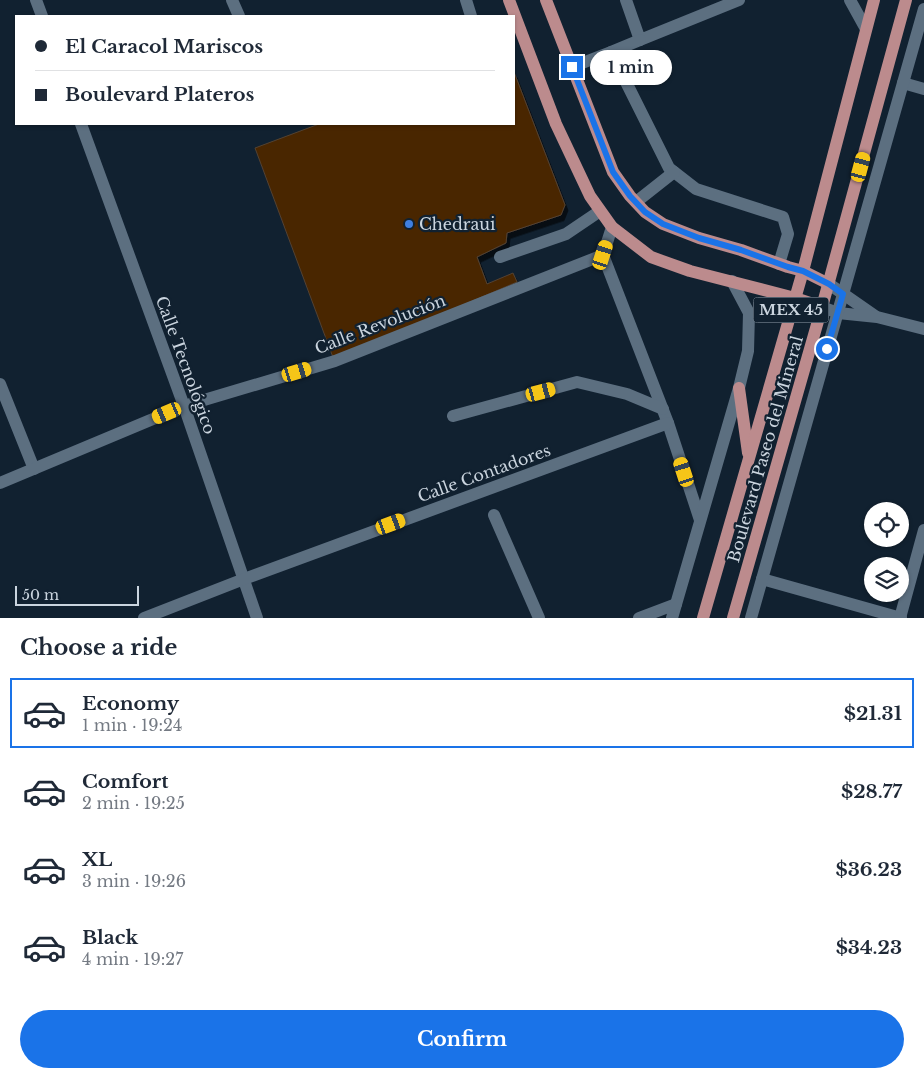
<!DOCTYPE html>
<meta charset="utf-8">
<style>
:root{--surface:#fff;--page:#f6f6f7;--text:#1f2937;--muted:#747a83;--line:#e0e1e3;--accent:#1a73e8}
body{margin:0;font-family:"Libre Baskerville",serif;background:var(--page);color:var(--text);height:100vh;display:flex;flex-direction:column;font-size:19px;white-space:nowrap}
*{box-sizing:border-box;margin:0}
p{font-size:16px;color:var(--muted)}
.icon{flex:none;width:28px;height:28px;fill:none;stroke:currentColor;stroke-width:2;stroke-linecap:round;stroke-linejoin:round}
.map{position:relative;height:618px;overflow:hidden}
.sheet{display:flex;flex-direction:column;background:var(--surface);flex:1}
.sheet>*{flex:none}
.banner{position:absolute;left:15px;top:15px;width:500px;height:110px;border-radius:0px;box-shadow:0 1px 4px #0004;display:grid;align-content:center;height:110px;padding:0 20px;background:var(--surface)}
.fabs{position:absolute;left:864px;top:502px;display:grid;gap:10px}
.fabs a{display:grid;place-items:center;width:45px;height:45px;border-radius:50%;background:var(--surface);box-shadow:0 1px 4px #0004;font-size:25px}
.scale{position:absolute;left:15px;bottom:12px;width:124px;box-sizing:border-box;padding-left:5px;border:2px solid #cad4de;border-top:0;font-size:14px;line-height:18px;white-space:nowrap;color:#cad4de;-webkit-text-stroke:4px #112130;paint-order:stroke}
.end{position:absolute;width:22px;height:22px;margin:-11px;border:6px solid #1a73e8;background:#fff;box-shadow:0 0 0 2px #fff}
.from{border-radius:50%}
.bubble{position:absolute;height:35px;border-radius:18px;background:var(--surface);box-shadow:0 1px 4px #0004;font-size:16px;font-weight:800;line-height:35px;text-align:center}
.car{position:absolute;width:15px;height:30px;margin:-15px -8px;border-radius:6px;box-shadow:0 0 4px 1px #0007;background:linear-gradient(#f5c518 24%,#345 0 40%,#f5c518 0 76%,#345 0 86%,#f5c518 0)}
.banner b{display:flex;align-items:center;gap:18px;height:48px;font-size:19px}
.banner b+b{border-top:1px solid var(--line)}
.banner i{width:12px;height:12px;background:var(--text)}
ul{padding:0;list-style:none}
li{display:flex;align-items:center;gap:15px;height:70px;margin:0 10px 8px;padding:0 10px;border:2px solid transparent;border-radius:0px}
li div{flex:1}
li b{display:block;font-size:19px}
li em{font-style:normal;font-weight:800}
li.active{border-color:var(--accent)}
li>.icon{width:45px;height:45px;stroke-width:1.5}
h2{padding:0 20px;font-size:22px;line-height:60px}
.cta{display:flex;gap:10px;margin-top:auto;padding:10px 20px}
.cta a{flex:1;height:58px;border-radius:30px;background:var(--accent);color:#fff;font-size:20px;font-weight:800;line-height:58px;text-align:center}
.map>svg:first-child{display:block}
.building{fill:#482600;stroke:#544232;filter:url(#shadow)}
.lines{fill:none;stroke-linecap:round;stroke-linejoin:round}
.minor{stroke:#5c6f80;stroke-width:12}
.major{stroke:#bc8b8d;stroke-width:12}
.route{stroke:#1a73e8;stroke-width:6}
.shop-dot{fill:#3f7fe0;stroke:#112130;stroke-width:2}
.labels{text-anchor:middle;stroke-width:4.5;stroke-linejoin:round;paint-order:stroke}
.shield{fill:#112130;stroke:#929eaa;stroke-width:1}
.shield-label{font-size:15px;font-weight:bold;fill:#cad4de}
.poi-label{font-size:16px;fill:#cad4de;stroke:#112130;text-anchor:start}
.street-label{font-size:16px;fill:#cad4de;stroke:#112130}
</style>
<div class="map">
<svg width="924" height="618" viewBox="0 0 924 618">
<defs>
<filter id="shadow"><feDropShadow dx="3" dy="5.5" stdDeviation="0" flood-color="#0009"/></filter>
</defs>
<rect width="100%" height="100%" fill="#112130"/>
<!-- building -->
<polygon class="building" points="514,72 565,205 561,215 507,233 506,243 477,257 487,284 513,273 517,282 334,360 255,148 319,124 514,124"/>
<g class="lines">
<!-- minor -->
<g class="minor">
<polyline points="36,0 42,16"/>
<polyline points="232,0 239,16"/>
<polyline points="466,0 471,16"/>
<polyline points="626,0 640,40 739,0"/>
<polyline points="850,0 866,29"/>
<polyline points="640,40 611,52 669,168 696,189 783,217 788,234 779,264"/>
<polyline points="572,67 611,52"/>
<polyline points="903,83 924,89"/>
<polyline points="81,124 184,406 257,618"/>
<polyline points="636,202 674,172"/>
<polyline points="612,227 603,255 668,423 700,520"/>
<polyline points="500,257 566,234 600,211"/>
<polyline points="829,284 875,316"/>
<polyline points="822,307 838,313 877,317 924,329"/>
<polyline points="0,384 34,469"/>
<polyline points="453,416 577,382 627,394 663,409"/>
<polyline points="0,483 184,406 335,361 603,255"/>
<polyline points="494,515 539,618"/>
<polyline points="762,579 901,618"/>
<polyline points="144,618 244,579 668,423"/>
<polyline points="639,618 676,604"/>
<polyline points="672,618 739,388 748,351 749,313 732,281"/>
<polyline points="751,618 924,9"/>
<polyline points="900,618 924,530"/>
</g>
<!-- major -->
<g class="major">
<polyline points="509,0 556,124 590,196 612,227 651,257 690,271 795,298 822,307"/>
<polyline points="546,0 613,172 630,196 645,212 663,224 699,238 741,250 788,267 803,271 829,284"/>
<polyline points="739,388 748,453"/>
<polyline points="703,618 803,271 874,0"/>
<polyline points="733,618 822,307 906,0"/>
</g>
</g>
<g class="lines">
<!-- route -->
<polyline class="route" points="572,67 613,172 630,196 645,212 663,224 699,238 741,250 788,267 803,271 829,284 843,294 827,349"/>
</g>
<!-- markers -->
<circle class="shop-dot" cx="409" cy="224" r="5"/>
<g class="labels">
<!-- shield labels -->
<rect class="shield" x="753.5" y="297.5" width="75" height="25" rx="4"/>
<g class="shield-label">
<text x="791" y="315">MEX 45</text>
</g>
<!-- poi labels -->
<g class="poi-label">
<text x="419" y="230">Chedraui</text>
</g>
<!-- street labels -->
<g class="street-label">
<text transform="translate(380 324) rotate(-21)" y="6">Calle Revolución</text>
<text transform="translate(186 365) rotate(70)" y="6">Calle Tecnológico</text>
<text transform="translate(765 449) rotate(-74)" y="6">Boulevard Paseo del Mineral</text>
<text transform="translate(484 473) rotate(-20)" y="6">Calle Contadores</text>
</g>
</g>
</svg>
<div class="fabs">
<a><svg class="icon" aria-label="locate" viewBox="0 0 24 24"><circle cx="12" cy="12" r="6"/><path d="M12 2v4M12 18v4M2 12h4M18 12h4"/></svg></a>
<a><svg class="icon" aria-label="layers" viewBox="0 0 24 24"><path d="M12 4l9 5-9 5-9-5zM3 14l9 5 9-5"/></svg></a>
</div>
<div class="scale">50 m</div>
<i class="end from" style="left:827px;top:349px"></i>
<i class="end" style="left:572px;top:67px"></i>
<div class="bubble" style="left:590px;top:50px;width:82px">1 min</div>
<i class="car" style="left:861px;top:167px;rotate:15deg"></i>
<i class="car" style="left:603px;top:255px;rotate:18deg"></i>
<i class="car" style="left:297px;top:372px;rotate:73deg"></i>
<i class="car" style="left:541px;top:392px;rotate:75deg"></i>
<i class="car" style="left:167px;top:413px;rotate:247deg"></i>
<i class="car" style="left:684px;top:472px;rotate:342deg"></i>
<i class="car" style="left:391px;top:524px;rotate:70deg"></i>
<div class="banner">
<b><i class="from"></i>El Caracol Mariscos</b>
<b><i></i>Boulevard Plateros</b>
</div>
</div>
<section class="sheet">
<h2>Choose a ride</h2>
<ul>
<li class="active"><svg class="icon" aria-label="car" viewBox="0 0 24 24"><path d="M5 17H2v-5l4-1 3-4h7l3 4 3 1v5h-3M9 17h6M6 11h13"/><circle cx="7" cy="17" r="2"/><circle cx="17" cy="17" r="2"/></svg><div><b>Economy</b><p>1 min · 19:24</p></div><em>$21.31</em></li>
<li><svg class="icon" aria-label="car" viewBox="0 0 24 24"><path d="M5 17H2v-5l4-1 3-4h7l3 4 3 1v5h-3M9 17h6M6 11h13"/><circle cx="7" cy="17" r="2"/><circle cx="17" cy="17" r="2"/></svg><div><b>Comfort</b><p>2 min · 19:25</p></div><em>$28.77</em></li>
<li><svg class="icon" aria-label="car" viewBox="0 0 24 24"><path d="M5 17H2v-5l4-1 3-4h7l3 4 3 1v5h-3M9 17h6M6 11h13"/><circle cx="7" cy="17" r="2"/><circle cx="17" cy="17" r="2"/></svg><div><b>XL</b><p>3 min · 19:26</p></div><em>$36.23</em></li>
<li><svg class="icon" aria-label="car" viewBox="0 0 24 24"><path d="M5 17H2v-5l4-1 3-4h7l3 4 3 1v5h-3M9 17h6M6 11h13"/><circle cx="7" cy="17" r="2"/><circle cx="17" cy="17" r="2"/></svg><div><b>Black</b><p>4 min · 19:27</p></div><em>$34.23</em></li>
</ul>
<div class="cta"><a>Confirm</a></div>
</section>
